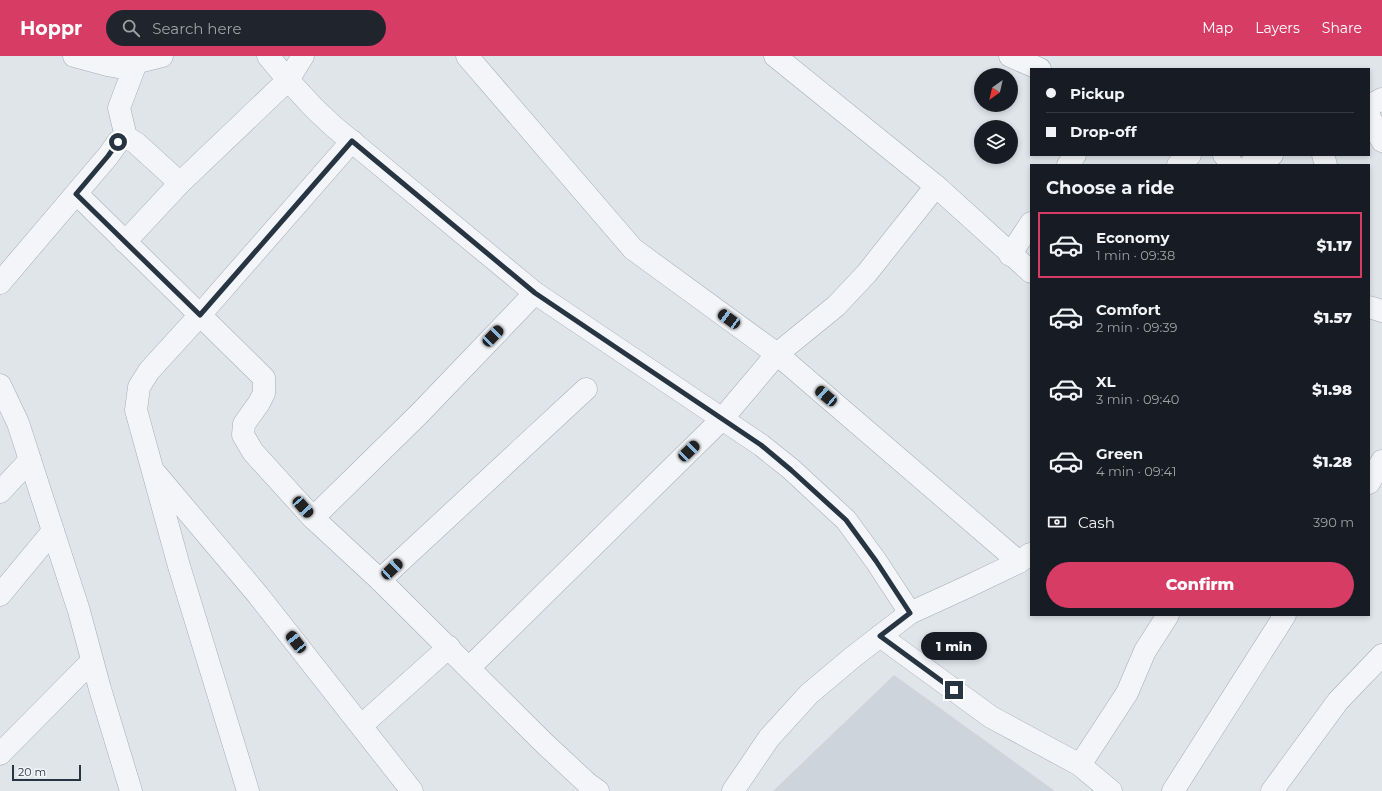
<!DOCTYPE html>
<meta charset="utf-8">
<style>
:root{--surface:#171b24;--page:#20242c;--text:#f1f3f6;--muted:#9ea1a6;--line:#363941;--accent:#d73c65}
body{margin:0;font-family:Montserrat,sans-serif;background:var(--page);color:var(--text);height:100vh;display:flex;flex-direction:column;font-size:15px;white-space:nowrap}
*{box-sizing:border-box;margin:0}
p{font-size:13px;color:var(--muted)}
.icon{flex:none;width:22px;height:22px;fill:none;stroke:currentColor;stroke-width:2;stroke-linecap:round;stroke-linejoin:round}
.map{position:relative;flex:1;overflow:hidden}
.details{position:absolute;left:1030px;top:108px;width:340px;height:452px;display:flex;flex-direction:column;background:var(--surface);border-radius:0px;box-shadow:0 2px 6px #0003}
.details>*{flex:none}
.hud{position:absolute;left:1030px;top:12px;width:340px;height:88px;border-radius:0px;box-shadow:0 2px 6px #0003;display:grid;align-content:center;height:88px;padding:0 16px;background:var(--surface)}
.needle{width:26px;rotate:214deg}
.fabs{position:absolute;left:974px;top:12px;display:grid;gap:8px}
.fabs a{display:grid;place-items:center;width:44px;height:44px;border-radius:50%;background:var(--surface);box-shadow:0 2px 6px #0003;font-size:20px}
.scale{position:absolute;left:12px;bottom:10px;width:69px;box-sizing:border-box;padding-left:4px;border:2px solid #273442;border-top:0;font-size:11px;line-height:14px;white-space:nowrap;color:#273442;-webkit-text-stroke:3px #f0f4f7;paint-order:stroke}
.end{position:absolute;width:18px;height:18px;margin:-9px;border:5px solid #273442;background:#fff;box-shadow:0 0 0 2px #fff}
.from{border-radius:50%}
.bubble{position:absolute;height:28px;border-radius:14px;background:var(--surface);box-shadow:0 2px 6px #0003;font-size:13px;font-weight:800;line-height:28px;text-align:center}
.car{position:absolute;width:12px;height:24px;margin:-12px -6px;border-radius:5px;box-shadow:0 0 3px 1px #0007;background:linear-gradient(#222 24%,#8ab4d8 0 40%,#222 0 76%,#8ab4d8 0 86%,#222 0)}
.hud b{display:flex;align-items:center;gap:14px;height:38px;font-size:15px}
.hud b+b{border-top:1px solid var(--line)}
.hud i{width:10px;height:10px;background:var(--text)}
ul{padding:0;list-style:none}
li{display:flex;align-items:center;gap:12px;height:66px;margin:0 8px 6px;padding:0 8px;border:2px solid transparent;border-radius:0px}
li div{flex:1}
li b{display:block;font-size:15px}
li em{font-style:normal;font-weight:800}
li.selected{border-color:var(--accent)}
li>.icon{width:36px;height:36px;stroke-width:1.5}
h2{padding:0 16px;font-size:18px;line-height:48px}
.pay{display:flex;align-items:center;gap:10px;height:44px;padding:0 16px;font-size:15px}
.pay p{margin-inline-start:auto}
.cta{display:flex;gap:8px;margin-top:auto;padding:8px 16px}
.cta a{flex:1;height:46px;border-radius:24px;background:var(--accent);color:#fff;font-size:16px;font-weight:800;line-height:46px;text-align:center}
header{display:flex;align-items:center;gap:24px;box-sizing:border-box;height:56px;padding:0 20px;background:var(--accent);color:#fff}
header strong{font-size:19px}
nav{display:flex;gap:22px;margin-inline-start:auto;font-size:14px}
.search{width:280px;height:36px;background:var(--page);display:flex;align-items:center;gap:10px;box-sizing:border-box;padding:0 14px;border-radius:22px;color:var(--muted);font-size:15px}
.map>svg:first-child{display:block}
.built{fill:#ced4dc}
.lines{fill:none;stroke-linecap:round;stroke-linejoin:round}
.minor-casing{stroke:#a5acb4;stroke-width:23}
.minor{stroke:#f3f5f8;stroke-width:22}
.route{stroke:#273442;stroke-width:5}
</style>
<header>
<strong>Hoppr</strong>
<div class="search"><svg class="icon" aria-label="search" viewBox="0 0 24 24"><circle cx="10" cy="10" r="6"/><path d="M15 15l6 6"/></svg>Search here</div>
<nav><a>Map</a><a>Layers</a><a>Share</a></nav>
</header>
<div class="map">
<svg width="1382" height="735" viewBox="0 0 1382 735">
<rect width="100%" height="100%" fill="#e0e5ea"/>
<!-- built -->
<polygon class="built" points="894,619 1055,735 773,735"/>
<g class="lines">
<!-- minor casing -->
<g class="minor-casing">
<g id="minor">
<polyline points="74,0 107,9 118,11 162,0"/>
<polyline points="268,0 288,24 303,0"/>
<polyline points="467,0 633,193 777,298 1019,506"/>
<polyline points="775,0 936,130 1031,216"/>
<polyline points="1010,0 1040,13"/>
<polyline points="1369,50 1382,43"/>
<polyline points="1369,60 1382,85"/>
<polyline points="126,81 119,52 136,7 136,0"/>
<polyline points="1224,99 1233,109"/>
<polyline points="1323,99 1326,109"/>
<polyline points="1068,109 1075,99"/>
<polyline points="1178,109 1190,99"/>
<polyline points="1250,109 1272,99"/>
<polyline points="77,138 264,322 264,337 259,347 244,368 243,379 253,396 313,462 380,524 544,687 588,728 598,735"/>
<polyline points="125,186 180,127 288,24 314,52 333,70 535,237 761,389 791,413 846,464 876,505 910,557"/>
<polyline points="1010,199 1031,167"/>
<polyline points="0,227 108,100 118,86 126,81 136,87 180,127"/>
<polyline points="1369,251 1382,255"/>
<polyline points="0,329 18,367 79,555 100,633 131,735"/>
<polyline points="156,418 258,539 412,735"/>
<polyline points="1369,427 1382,405"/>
<polyline points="0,436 30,404"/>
<polyline points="313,462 420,357 535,237"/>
<polyline points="380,524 586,333"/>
<polyline points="0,539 53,475"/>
<polyline points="880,580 991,661 1080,709"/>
<polyline points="469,612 722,363 777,298 836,250 867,217 936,130"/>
<polyline points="362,669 449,591"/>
<polyline points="0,698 92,605"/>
<polyline points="248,735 179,510 136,354 139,331 149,315 200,259 352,85"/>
<polyline points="733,735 769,682 809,638 853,601 910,557 969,530 1019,506 1030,498"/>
<polyline points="1111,735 1080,709 1127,637 1145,595 1168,559"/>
<polyline points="1173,735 1285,559"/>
<polyline points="1272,735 1338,645 1382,599"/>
</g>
</g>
<!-- minor -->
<use href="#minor" class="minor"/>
</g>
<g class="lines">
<!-- route -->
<polyline class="route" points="118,86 108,100 76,138 200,259 352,85 535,237 761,389 791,414 846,464 876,505 910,557 880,580 954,634"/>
</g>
</svg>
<div class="fabs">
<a><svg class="needle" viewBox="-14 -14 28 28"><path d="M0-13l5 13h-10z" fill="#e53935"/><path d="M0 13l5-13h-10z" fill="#9ea1a6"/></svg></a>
<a><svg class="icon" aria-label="layers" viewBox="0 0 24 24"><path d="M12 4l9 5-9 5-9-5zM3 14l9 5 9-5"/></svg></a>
</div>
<div class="scale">20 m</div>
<i class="end from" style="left:118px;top:86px"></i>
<i class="end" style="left:954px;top:634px"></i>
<div class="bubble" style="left:921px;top:576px;width:66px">1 min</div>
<i class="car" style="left:729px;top:263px;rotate:306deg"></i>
<i class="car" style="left:493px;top:280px;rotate:44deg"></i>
<i class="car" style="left:826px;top:340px;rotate:311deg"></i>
<i class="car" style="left:689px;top:395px;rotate:46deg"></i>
<i class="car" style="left:303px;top:451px;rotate:138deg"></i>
<i class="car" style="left:392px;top:513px;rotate:47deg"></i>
<i class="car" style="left:296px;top:586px;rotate:322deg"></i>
<div class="hud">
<b><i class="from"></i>Pickup</b>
<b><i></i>Drop-off</b>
</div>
<section class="details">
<h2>Choose a ride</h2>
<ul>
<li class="selected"><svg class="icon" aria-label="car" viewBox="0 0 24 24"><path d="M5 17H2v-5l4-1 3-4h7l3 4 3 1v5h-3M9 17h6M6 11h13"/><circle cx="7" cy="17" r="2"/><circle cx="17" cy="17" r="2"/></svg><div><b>Economy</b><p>1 min · 09:38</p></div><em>$1.17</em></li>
<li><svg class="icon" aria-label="car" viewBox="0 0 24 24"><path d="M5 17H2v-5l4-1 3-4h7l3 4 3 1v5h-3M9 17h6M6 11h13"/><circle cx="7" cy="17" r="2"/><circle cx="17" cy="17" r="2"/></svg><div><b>Comfort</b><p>2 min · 09:39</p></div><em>$1.57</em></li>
<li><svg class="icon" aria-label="car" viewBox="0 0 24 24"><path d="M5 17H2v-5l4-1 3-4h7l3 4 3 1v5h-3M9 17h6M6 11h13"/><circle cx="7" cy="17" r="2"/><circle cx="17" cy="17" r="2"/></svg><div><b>XL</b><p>3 min · 09:40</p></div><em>$1.98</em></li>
<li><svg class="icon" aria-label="car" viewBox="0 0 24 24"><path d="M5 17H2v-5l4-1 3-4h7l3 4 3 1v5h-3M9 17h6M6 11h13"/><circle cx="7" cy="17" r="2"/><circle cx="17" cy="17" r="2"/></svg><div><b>Green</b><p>4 min · 09:41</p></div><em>$1.28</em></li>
</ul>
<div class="pay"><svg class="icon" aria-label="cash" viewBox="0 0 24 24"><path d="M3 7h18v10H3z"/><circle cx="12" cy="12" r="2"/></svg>Cash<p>390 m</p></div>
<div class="cta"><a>Confirm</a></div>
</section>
</div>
